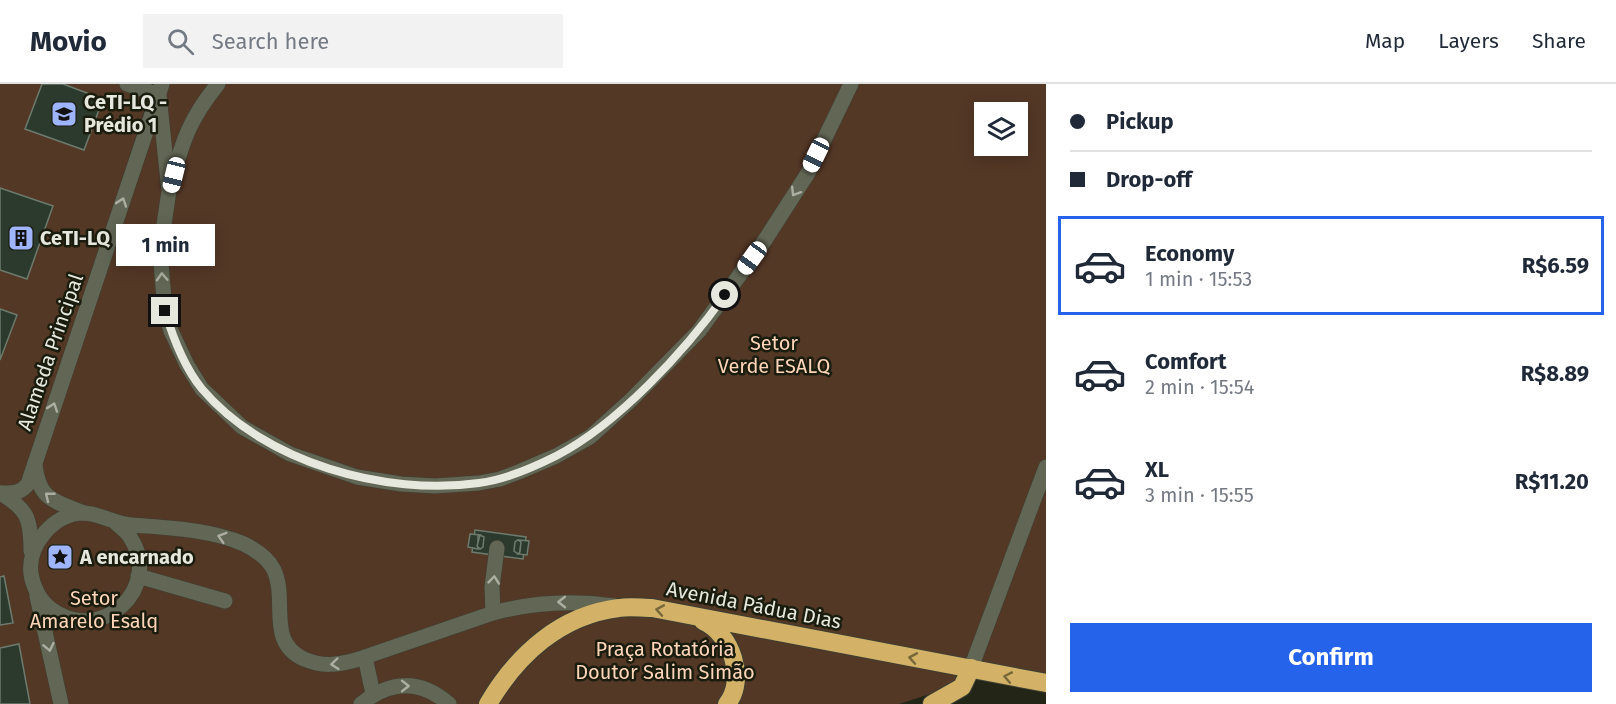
<!DOCTYPE html>
<meta charset="utf-8">
<style>
:root{--surface:#fff;--page:#f2f2f3;--text:#1f2937;--muted:#747a83;--line:#e0e1e3;--accent:#2563eb}
body{margin:0;font-family:"Fira Sans",sans-serif;background:var(--page);color:var(--text);height:100vh;display:flex;flex-direction:column;font-size:22px;white-space:nowrap}
*{box-sizing:border-box;margin:0}
p{font-size:20px;color:var(--muted)}
.icon{flex:none;width:33px;height:33px;fill:none;stroke:currentColor;stroke-width:2;stroke-linecap:round;stroke-linejoin:round}
.map{position:relative;flex:1;overflow:hidden}
.side{display:flex;flex-direction:column;background:var(--surface);width:570px}
.side>*{flex:none}
.top-card{display:grid;align-content:center;height:132px;padding:0 24px;background:var(--surface)}
.buttons{position:absolute;left:974px;top:18px;display:grid;gap:12px}
.buttons a{display:grid;place-items:center;width:54px;height:54px;border-radius:0px;background:var(--surface);box-shadow:0 3px 15px #0003;font-size:30px}
.end{position:absolute;width:27px;height:27px;margin:-14px;border:8px solid #e6e8de;background:#111;box-shadow:0 0 0 3px #111}
.from{border-radius:50%}
.bubble{position:absolute;height:42px;border-radius:0px;background:var(--surface);box-shadow:0 3px 15px #0003;font-size:20px;font-weight:700;line-height:42px;text-align:center}
.car{position:absolute;width:18px;height:36px;margin:-18px -9px;border-radius:8px;box-shadow:0 0 4px 2px #0007;background:linear-gradient(#fff 24%,#345 0 40%,#fff 0 76%,#345 0 86%,#fff 0)}
.top-card b{display:flex;align-items:center;gap:21px;height:57px;font-size:22px}
.top-card b+b{border-top:2px solid var(--line)}
.top-card i{width:15px;height:15px;background:var(--text)}
ul{padding:0;list-style:none}
li{display:flex;align-items:center;gap:18px;height:99px;margin:0 12px 9px;padding:0 12px;border:3px solid transparent;border-radius:0px}
li div{flex:1}
li b{display:block;font-size:22px}
li em{font-style:normal;font-weight:700}
li.current{border-color:var(--accent)}
li>.icon{width:54px;height:54px;stroke-width:1.5}
.cta{display:flex;gap:12px;margin-top:auto;padding:12px 24px}
.cta a{flex:1;height:69px;border-radius:0px;background:var(--accent);color:#fff;font-size:24px;font-weight:700;line-height:69px;text-align:center}
header{display:flex;align-items:center;gap:36px;box-sizing:border-box;height:84px;padding:0 30px;background:var(--surface);border-bottom:2px solid var(--line)}
header strong{font-size:28px}
nav{display:flex;gap:33px;margin-inline-start:auto;font-size:21px}
.search{width:420px;height:54px;background:var(--page);display:flex;align-items:center;gap:15px;box-sizing:border-box;padding:0 21px;border-radius:0px;color:var(--muted);font-size:22px}
main{display:flex;flex:1;min-height:0}
.map>svg:first-child{display:block}
.green{fill:#543826;fill-rule:evenodd}
.building{fill:#2c3a2e;stroke:#6c7b6d;stroke-width:1.5}
.lines{fill:none;stroke-linecap:round;stroke-linejoin:round}
.minor-casing{stroke:#3d3f33;stroke-width:16}
.highway-casing{stroke:#3d3f33;stroke-width:20}
.minor{stroke:#626654;stroke-width:15}
.highway{stroke:#d3b267;stroke-width:18}
.oneway{stroke:#abaea0}
.oneway2{stroke:#76683a}
.route{stroke:#e6e8de;stroke-width:8}
.labels{text-anchor:middle;stroke-width:5;stroke-linejoin:round;paint-order:stroke}
.poi-label{font-size:20px;font-weight:bold;fill:#e6e8de;stroke:#1a1d0e;text-anchor:start}
.park-label{font-size:20px;fill:#fed5b9;stroke:#1a1d0e}
.street-label{font-size:20px;fill:#e6e8de;stroke:#1a1d0e}
</style>
<header>
<strong>Movio</strong>
<div class="search"><svg class="icon" aria-label="search" viewBox="0 0 24 24"><circle cx="10" cy="10" r="6"/><path d="M15 15l6 6"/></svg>Search here</div>
<nav><a>Map</a><a>Layers</a><a>Share</a></nav>
</header>
<main>
<div class="map">
<svg width="1046" height="620" viewBox="0 0 1046 620">
<rect width="100%" height="100%" fill="#232617"/>
<!-- green -->
<g class="green">
<polygon points="0,0 153,0 29,382 17,402 0,403"/>
<path d="M165,0H1046V596L969,585L961,600L899,620H0V408L21,406ZM984,28H1017V62H984Z"/>
</g>
<!-- building -->
<g class="building">
<polygon points="42,0 63,0 103,15 84,66 25,45"/>
<polygon points="0,104 53,122 27,195 0,186"/>
<polygon points="0,225 17,231 0,276"/>
<polygon points="475,446 526,453 523,475 472,468"/>
<polygon points="470,450 481,451 478,452 478,465 468,463"/>
<polygon points="480,451 484,453 483,463 480,465 477,462"/>
<polygon points="518,456 521,458 520,468 518,470 514,467 515,458"/>
<polygon points="519,456 529,457 527,471 518,470 520,468 521,458"/>
<polygon points="4,492 13,539 0,541 0,493"/>
<polygon points="19,560 30,620 0,620 0,564"/>
</g>
<g class="lines">
<!-- minor casing -->
<g class="minor-casing">
<g id="minor">
<polyline points="127,0 159,11 169,107 160,167 165,227 171,247 187,281 202,305 242,343 290,370 357,393 401,400 435,402 479,399 500,395 521,387 556,372 590,353 631,316 699,247 765,156 808,89 851,0"/>
<path d="M172,96C183,55 191,33 218,0"/>
<path d="M35,381C39,416 54,417 84,429"/>
<path d="M0,409C12,409 20,410 28,400L162,0"/>
<path d="M0,409C28,425 31,436 31,467"/>
<path d="M117,440C121,444 127,448 130,453C164,504 100,562 51,525C40,517 33,503 31,490C27,461 54,429 84,429C101,430 115,440 132,441C169,444 209,445 244,460C256,466 268,474 274,486C288,517 266,558 304,575C322,583 337,581 356,576L493,529C534,518 573,516 614,522"/>
<polyline points="138,492 225,517"/>
<polyline points="37,512 61,620"/>
<polyline points="493,529 492,503 497,464"/>
<polyline points="365,573 373,610"/>
<polyline points="971,584 1046,383"/>
<path d="M361,620C390,596 420,595 449,620"/>
</g>
</g>
<!-- highway casing -->
<g class="highway-casing">
<g id="highway">
<path d="M703,537C731,549 747,595 727,620"/>
<path d="M488,620C517,571 560,531 619,524C630,522 641,524 652,524L1046,599"/>
<polyline points="932,620 962,603 971,584"/>
</g>
</g>
<!-- minor -->
<use href="#minor" class="minor"/>
<!-- highway -->
<use href="#highway" class="highway"/>
</g>
<!-- one-way arrows -->
<defs><path id="oneway-chevron" d="M-2-3.5L2.5 0L-2 3.5" fill="none" stroke-width="1.6" stroke-linecap="round" stroke-linejoin="round" transform="scale(1.5)"/></defs>
<g class="oneway">
<use href="#oneway-chevron" transform="translate(795 108) rotate(122)"/>
<use href="#oneway-chevron" transform="translate(122 118) rotate(-71)"/>
<use href="#oneway-chevron" transform="translate(162 193) rotate(-93)"/>
<use href="#oneway-chevron" transform="translate(53 323) rotate(-71)"/>
<use href="#oneway-chevron" transform="translate(49 412) rotate(-141)"/>
<use href="#oneway-chevron" transform="translate(222 453) rotate(-163)"/>
<use href="#oneway-chevron" transform="translate(494 496) rotate(-84)"/>
<use href="#oneway-chevron" transform="translate(562 518) rotate(180)"/>
<use href="#oneway-chevron" transform="translate(49 563) rotate(78)"/>
<use href="#oneway-chevron" transform="translate(335 580) rotate(174)"/>
<use href="#oneway-chevron" transform="translate(405 602)"/>
</g>
<g class="oneway2">
<use href="#oneway-chevron" transform="translate(660 526) rotate(-170)"/>
<use href="#oneway-chevron" transform="translate(913 574) rotate(-170)"/>
<use href="#oneway-chevron" transform="translate(1008 593) rotate(-169)"/>
</g>
<g class="lines">
<!-- route -->
<path class="route" d="M165,227C173,254 184,283 202,305C265,379 385,412 479,399C505,396 532,384 556,372C618,340 685,267 725,211"/>
</g>
<!-- icons -->
<defs>
<g id="university-square" transform="scale(1.35)"><rect x="-9" y="-9" width="18" height="18" rx="4" fill="#9eb4fd" stroke="#1a1d0e"/><path d="M0-5L7-2L0 1L-7-2ZM-4 1L0 2.5L4 1V4Q0 6-4 4Z" fill="#111"/></g>
<g id="building-square" transform="scale(1.35)"><rect x="-9" y="-9" width="18" height="18" rx="4" fill="#9eb4fd" stroke="#1a1d0e"/><path d="M-4-6H4V6H1V3H-1V6H-4ZM-2.5-4.3h1.7v1.8h-1.7ZM.8-4.3h1.7v1.8H.8ZM-2.5-1h1.7V.8h-1.7ZM.8-1h1.7V.8H.8Z" fill="#111"/></g>
<g id="sight-square" transform="scale(1.35)"><rect x="-9" y="-9" width="18" height="18" rx="4" fill="#9eb4fd" stroke="#1a1d0e"/><path d="M0-6L1.8-2.2L6-1.7L2.9 1.2L3.7 5.4L0 3.3L-3.7 5.4L-2.9 1.2L-6-1.7L-1.8-2.2Z" fill="#111"/></g>
</defs>
<g fill-rule="evenodd">
<use href="#university-square" x="64" y="30"/>
<use href="#building-square" x="21" y="154"/>
<use href="#sight-square" x="60" y="473"/>
</g>
<g class="labels">
<!-- poi labels -->
<g class="poi-label">
<text x="84" y="25">CeTI-LQ -<tspan x="84" dy="23">Prédio 1</tspan></text>
<text x="40" y="161">CeTI-LQ</text>
<text x="80" y="480">A encarnado</text>
</g>
<!-- park labels -->
<g class="park-label">
<text x="774" y="266">Setor<tspan x="774" dy="23">Verde ESALQ</tspan></text>
<text x="94" y="521">Setor<tspan x="94" dy="23">Amarelo Esalq</tspan></text>
<text x="665" y="572">Praça Rotatória<tspan x="665" dy="23">Doutor Salim Simão</tspan></text>
</g>
<!-- street labels -->
<g class="street-label">
<text transform="translate(50 268) rotate(-71)" y="7">Alameda Principal</text>
<text transform="translate(754 521) rotate(11)" y="7">Avenida Pádua Dias</text>
</g>
</g>
</svg>
<div class="buttons">
<a><svg class="icon" aria-label="layers" viewBox="0 0 24 24"><path d="M12 4l9 5-9 5-9-5zM3 14l9 5 9-5"/></svg></a>
</div>
<i class="end from" style="left:725px;top:211px"></i>
<i class="end" style="left:165px;top:227px"></i>
<div class="bubble" style="left:116px;top:140px;width:99px">1 min</div>
<i class="car" style="left:816px;top:71px;rotate:206deg"></i>
<i class="car" style="left:174px;top:91px;rotate:194deg"></i>
<i class="car" style="left:752px;top:174px;rotate:216deg"></i>
</div>
<section class="side">
<div class="top-card">
<b><i class="from"></i>Pickup</b>
<b><i></i>Drop-off</b>
</div>
<ul>
<li class="current"><svg class="icon" aria-label="car" viewBox="0 0 24 24"><path d="M5 17H2v-5l4-1 3-4h7l3 4 3 1v5h-3M9 17h6M6 11h13"/><circle cx="7" cy="17" r="2"/><circle cx="17" cy="17" r="2"/></svg><div><b>Economy</b><p>1 min · 15:53</p></div><em>R$6.59</em></li>
<li><svg class="icon" aria-label="car" viewBox="0 0 24 24"><path d="M5 17H2v-5l4-1 3-4h7l3 4 3 1v5h-3M9 17h6M6 11h13"/><circle cx="7" cy="17" r="2"/><circle cx="17" cy="17" r="2"/></svg><div><b>Comfort</b><p>2 min · 15:54</p></div><em>R$8.89</em></li>
<li><svg class="icon" aria-label="car" viewBox="0 0 24 24"><path d="M5 17H2v-5l4-1 3-4h7l3 4 3 1v5h-3M9 17h6M6 11h13"/><circle cx="7" cy="17" r="2"/><circle cx="17" cy="17" r="2"/></svg><div><b>XL</b><p>3 min · 15:55</p></div><em>R$11.20</em></li>
</ul>
<div class="cta"><a>Confirm</a></div>
</section>
</main>
